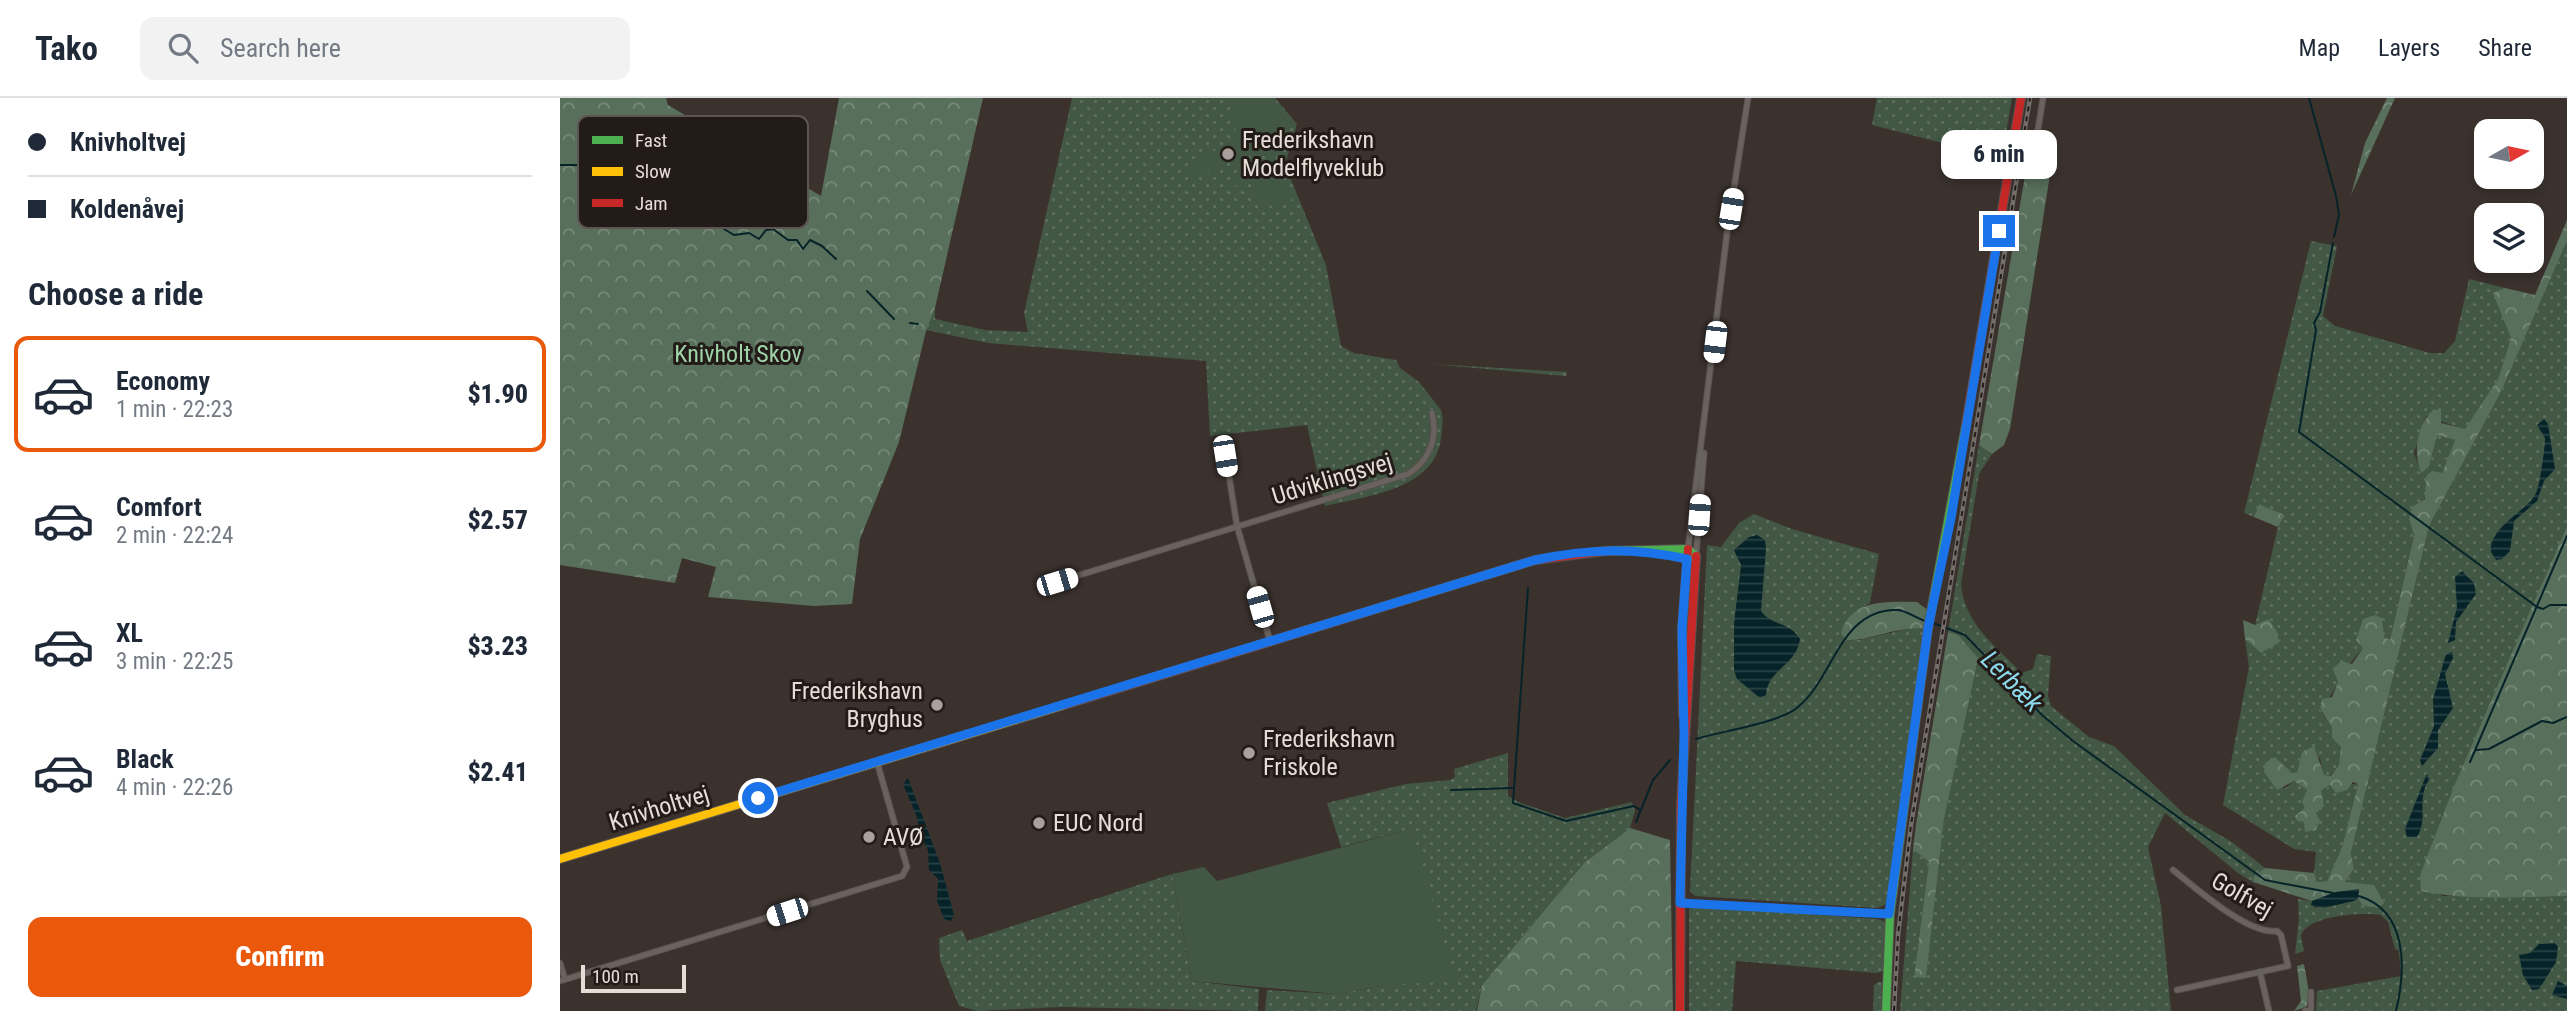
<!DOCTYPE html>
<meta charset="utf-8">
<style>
:root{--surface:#fff;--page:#f2f2f3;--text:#1f2937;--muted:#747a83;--line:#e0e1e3;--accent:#ea580c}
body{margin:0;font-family:"Roboto Condensed",sans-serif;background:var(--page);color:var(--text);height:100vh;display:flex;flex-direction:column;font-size:26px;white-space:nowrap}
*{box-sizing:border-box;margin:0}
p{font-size:23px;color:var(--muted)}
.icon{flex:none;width:38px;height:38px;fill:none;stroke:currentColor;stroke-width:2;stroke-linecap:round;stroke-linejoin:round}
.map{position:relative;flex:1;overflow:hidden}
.panel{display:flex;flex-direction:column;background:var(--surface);width:560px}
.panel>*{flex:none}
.hud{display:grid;align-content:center;height:154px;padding:0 28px;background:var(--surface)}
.needle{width:46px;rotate:81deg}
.tools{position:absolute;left:1914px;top:21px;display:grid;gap:14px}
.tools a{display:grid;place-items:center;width:70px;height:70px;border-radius:14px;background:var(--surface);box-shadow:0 4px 10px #0003;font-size:35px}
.scale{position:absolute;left:21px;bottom:18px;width:105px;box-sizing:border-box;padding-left:7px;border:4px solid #e6ddd7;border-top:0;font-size:19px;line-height:24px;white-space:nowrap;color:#e6ddd7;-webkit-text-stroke:5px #221b17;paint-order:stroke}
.end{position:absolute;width:32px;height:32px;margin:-16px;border:9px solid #1a73e8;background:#fff;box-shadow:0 0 0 4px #fff}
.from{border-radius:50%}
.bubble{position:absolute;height:49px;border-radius:14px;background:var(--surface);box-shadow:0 4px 10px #0003;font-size:23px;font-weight:800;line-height:49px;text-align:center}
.car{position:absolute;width:21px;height:42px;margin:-21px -10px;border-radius:9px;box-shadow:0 0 5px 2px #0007;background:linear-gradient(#fff 24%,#345 0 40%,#fff 0 76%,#345 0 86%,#fff 0)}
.hud b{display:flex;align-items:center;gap:24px;height:66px;font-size:26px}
.hud b+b{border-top:2px solid var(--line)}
.hud i{width:18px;height:18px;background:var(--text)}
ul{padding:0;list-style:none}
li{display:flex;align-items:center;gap:21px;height:116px;margin:0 14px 10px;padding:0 14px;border:4px solid transparent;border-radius:14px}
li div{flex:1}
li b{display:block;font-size:26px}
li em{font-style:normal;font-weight:800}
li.selected{border-color:var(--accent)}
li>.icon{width:63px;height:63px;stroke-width:1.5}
h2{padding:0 28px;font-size:32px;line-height:84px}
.cta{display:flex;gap:14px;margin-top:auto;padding:14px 28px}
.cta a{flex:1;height:80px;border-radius:14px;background:var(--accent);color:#fff;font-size:28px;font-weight:800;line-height:80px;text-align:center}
header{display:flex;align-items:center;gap:42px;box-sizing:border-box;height:98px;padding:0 35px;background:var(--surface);border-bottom:2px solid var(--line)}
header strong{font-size:33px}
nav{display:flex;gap:38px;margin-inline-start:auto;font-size:24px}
.search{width:490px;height:63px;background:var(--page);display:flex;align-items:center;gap:18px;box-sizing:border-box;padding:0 24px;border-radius:14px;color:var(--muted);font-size:26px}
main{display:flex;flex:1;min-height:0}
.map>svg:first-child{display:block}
.grass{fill:url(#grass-dots)}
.forest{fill:url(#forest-crowns)}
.park{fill:#425744;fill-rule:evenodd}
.water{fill:url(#water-rules)}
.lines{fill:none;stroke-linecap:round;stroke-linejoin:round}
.stream{stroke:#052328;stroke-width:2}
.street-casing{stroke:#59514d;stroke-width:7}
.fast-casing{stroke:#59514d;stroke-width:10}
.slow-casing{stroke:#59514d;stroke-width:10}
.jam-casing{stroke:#59514d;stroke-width:10}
.street{stroke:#69625e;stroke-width:5}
.fast{stroke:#4caf50;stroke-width:8}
.slow{stroke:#ffc107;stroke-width:8}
.jam{stroke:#c62828;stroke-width:8}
.rail-casing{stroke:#746e6a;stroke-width:4.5}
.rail{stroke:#221b17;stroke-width:2;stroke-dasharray:5;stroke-linecap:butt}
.route{stroke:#1a73e8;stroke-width:9}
.poi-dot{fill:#aaa19c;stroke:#221b17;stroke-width:2.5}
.labels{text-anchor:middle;stroke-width:6;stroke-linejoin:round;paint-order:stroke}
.poi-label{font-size:24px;fill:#e6ddd7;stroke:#221b17;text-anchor:start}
.park-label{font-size:24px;fill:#9fd3a9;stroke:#221b17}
.street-label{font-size:24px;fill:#e6ddd7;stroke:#221b17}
.water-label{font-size:26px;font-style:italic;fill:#8bd9ea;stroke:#221b17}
.key{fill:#221b17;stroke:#5d5551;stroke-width:2}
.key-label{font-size:19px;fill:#e6ddd7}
</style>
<header>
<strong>Tako</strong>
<div class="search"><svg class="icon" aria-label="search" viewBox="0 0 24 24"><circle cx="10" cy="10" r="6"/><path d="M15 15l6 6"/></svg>Search here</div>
<nav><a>Map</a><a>Layers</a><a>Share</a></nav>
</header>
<main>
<section class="panel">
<div class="hud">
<b><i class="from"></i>Knivholtvej</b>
<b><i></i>Koldenåvej</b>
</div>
<h2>Choose a ride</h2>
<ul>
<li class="selected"><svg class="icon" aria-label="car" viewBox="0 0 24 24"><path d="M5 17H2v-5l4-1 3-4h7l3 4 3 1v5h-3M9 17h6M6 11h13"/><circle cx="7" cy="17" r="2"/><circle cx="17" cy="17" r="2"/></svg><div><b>Economy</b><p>1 min · 22:23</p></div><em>$1.90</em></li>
<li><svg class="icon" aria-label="car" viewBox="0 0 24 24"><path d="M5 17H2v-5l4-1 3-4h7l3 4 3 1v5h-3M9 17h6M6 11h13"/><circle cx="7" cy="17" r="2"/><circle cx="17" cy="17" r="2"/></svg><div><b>Comfort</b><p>2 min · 22:24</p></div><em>$2.57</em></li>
<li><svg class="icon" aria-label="car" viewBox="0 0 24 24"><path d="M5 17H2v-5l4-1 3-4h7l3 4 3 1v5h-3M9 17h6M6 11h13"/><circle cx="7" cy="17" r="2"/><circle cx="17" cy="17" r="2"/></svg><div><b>XL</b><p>3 min · 22:25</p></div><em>$3.23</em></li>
<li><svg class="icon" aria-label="car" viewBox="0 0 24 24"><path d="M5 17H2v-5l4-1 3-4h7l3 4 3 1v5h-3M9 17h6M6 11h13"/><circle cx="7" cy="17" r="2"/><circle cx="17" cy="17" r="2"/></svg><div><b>Black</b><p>4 min · 22:26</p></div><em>$2.41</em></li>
</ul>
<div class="cta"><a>Confirm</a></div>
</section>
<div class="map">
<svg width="2007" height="913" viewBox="0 0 2007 913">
<defs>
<pattern id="grass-dots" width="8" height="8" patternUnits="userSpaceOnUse" patternTransform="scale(1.75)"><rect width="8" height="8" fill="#425744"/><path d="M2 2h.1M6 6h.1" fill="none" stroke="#5d6f5e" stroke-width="1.8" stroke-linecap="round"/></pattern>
<pattern id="forest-crowns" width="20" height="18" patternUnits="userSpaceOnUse" patternTransform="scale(1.75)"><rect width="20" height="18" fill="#586f5b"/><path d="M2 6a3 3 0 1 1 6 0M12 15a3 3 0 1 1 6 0" fill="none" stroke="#788a79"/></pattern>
<pattern id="water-rules" width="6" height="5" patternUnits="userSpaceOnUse" patternTransform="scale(1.75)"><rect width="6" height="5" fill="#052328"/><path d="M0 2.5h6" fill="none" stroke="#294246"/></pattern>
</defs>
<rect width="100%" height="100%" fill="#3b322e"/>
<!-- grass -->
<g class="grass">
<path d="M512,0H715L737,26L725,67L766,167L781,248L794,255L836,262L840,270L859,284L881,312C884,321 882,331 881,340C875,392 806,398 765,408L747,327L650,338L646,263L428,245L366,232L375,210V221L425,232L468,234L464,215Z"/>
<polygon points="1317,0 1452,0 1442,60 1312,27"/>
<path d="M1751,143L1777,148L1763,218L1775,228L1870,255H1884L1895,243L1909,181L1945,190L1934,195L1951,240L1938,281L1905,332L1866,318L1854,355L1861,374L1869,369L1877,337L1895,342L1882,376L1849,421L1854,436L1830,542L1824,539C1818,543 1809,546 1804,550C1785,566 1777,593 1760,611L1772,630V640L1781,649L1780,667L1770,678L1763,677L1760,660L1742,654L1737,674L1732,675L1715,659L1724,691L1734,683L1747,692L1756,715L1761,693L1771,687L1798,686L1782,749L1767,783L1757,784L1754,775L1756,754L1734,751L1663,707L1689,569L1685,541L1701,555L1695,527L1718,429L1725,417L1699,406L1694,419L1684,415Z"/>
<path d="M2007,143V428L1860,777L1882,798H2007V913H1756L1757,893L1841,878L1839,853L1835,851L1828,824L1821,817C1802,814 1749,817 1741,837L1744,853L1735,856L1739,821L1738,801L1752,803L1754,810L1798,801L1803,808L1824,801L1785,785L1794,771L1791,755L1869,428L1941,294Z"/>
<polygon points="870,266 1007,274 1006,278"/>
<path d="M1419,347L1432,356L1419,376L1401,486C1404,525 1436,549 1462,575L1473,571L1477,556L1491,558L1488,598L1491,608L1529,639L1554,648L1625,717L1672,744L1705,770L1694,778L1693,784L1678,775L1605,715L1588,749L1601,808L1611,913H1340L1353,751L1369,764L1354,879H1366L1384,721L1398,537L1388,534Z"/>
<polygon points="1194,416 1232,431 1319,456 1310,505 1304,508 1298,542 1353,530 1365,531 1327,806 1317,810 1135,798 1130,793 1147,447 1161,449 1179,425"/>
<polygon points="948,655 948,698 958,704 1005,720 1072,704 1075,713 1070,730 1024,765 922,887 916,913 705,913 707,892 777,896 826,887 854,738 850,731 781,749 767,705 846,686 890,682 895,679 894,671"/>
<polygon points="612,776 632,883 699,891 698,913 502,909 417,913 399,908 380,862 379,840 402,832 407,843"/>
<polygon points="1134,808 1318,821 1326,824 1323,873 1317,875 1176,863 1172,913 1129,913 1129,811"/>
<polygon points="1319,884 1323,885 1321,913 1313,913 1314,887"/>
</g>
<!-- forest -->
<g class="forest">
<polygon points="0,0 106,0 108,7 261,98 279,0 423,0 375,210 366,233 339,344 300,441 292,506 254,508 148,499 156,469 122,460 115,485 0,467"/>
<polygon points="1827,0 1835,0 1791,97 1805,45"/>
<polygon points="1477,64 1491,70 1450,331 1444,347 1432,356 1419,347 1467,66"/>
<path d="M2007,122V143L1941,294L1869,428L1791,755L1794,771L1785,784L1814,787L1824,805L1820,809L1803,808L1798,801L1799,792L1776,794L1752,803L1693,784L1694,778L1705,770L1754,775L1757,784L1767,783L1782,749L1798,686L1793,684L1787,692L1776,695L1770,687L1761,693L1764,708L1756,715L1760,723L1756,732L1745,734L1744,724L1737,723L1735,718L1745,710L1742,704L1747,692L1734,683L1717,692L1704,674L1705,665L1715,659L1732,675L1737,674L1742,654L1754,648L1764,677L1771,678L1779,667L1781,649L1772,640V630L1760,610L1762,601L1772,599L1778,584L1773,571L1781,563L1792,566L1803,550L1796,542L1803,521L1815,517L1822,520L1824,539L1830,542L1854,437L1849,421L1852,409L1865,401L1866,378L1872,373L1882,375L1895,342L1877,337L1869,369L1861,375C1853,354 1856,328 1874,311L1881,313V325L1905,331L1938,281L1951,240L1933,195L1945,190L1975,197Z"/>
<polygon points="1699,406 1725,417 1718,429 1694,419"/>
<path d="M2007,428V798C1959,799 1909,803 1861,793L1860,777L1895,686Z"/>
<path d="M1357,504L1369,513L1365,531C1338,528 1313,542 1287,542L1281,536C1290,500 1328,504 1357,504Z"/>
<polygon points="1709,521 1718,536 1718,545 1701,555 1685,541 1683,522 1695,527"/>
<polygon points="1388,534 1398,537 1418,560 1384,721 1366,880 1354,879 1369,764 1353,751 1356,727"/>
<polygon points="1070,730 1110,742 1113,913 917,913 922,887 1024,765"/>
<polygon points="1744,866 1750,900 1746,909 1734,913 1741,903 1737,868"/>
</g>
<!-- park -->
<g class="park">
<path d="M673,0H708L731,27L728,37L715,45C711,58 715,78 722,89C726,96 730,94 732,102L699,111L689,81L676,87L674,93H667L665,90L667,84L675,85L687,79L672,63L635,80L627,75L630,64L676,43ZM692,54L705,57V61L682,68L677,63Z"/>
<polygon points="850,731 854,738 895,883 826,887 777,896 632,883 612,776 644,769 657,783"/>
</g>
<!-- water -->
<g class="water">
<path d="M1984,321L1988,326L1995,371L1984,383L1977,403L1954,423L1950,453L1942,461L1936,462L1931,454C1928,429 1969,412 1976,395C1980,386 1985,350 1985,340L1977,327Z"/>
<path d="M1197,437L1205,442L1206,450L1201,513C1212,528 1230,524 1240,541C1237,567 1207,572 1206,597L1200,600L1177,581L1174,572V526L1181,467L1174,452L1189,439Z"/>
<polygon points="1902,473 1914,485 1916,496 1896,524 1895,542 1888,545 1897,509 1895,479"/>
<polygon points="1892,554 1893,560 1885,576 1893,610 1878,632 1878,650 1862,668 1860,662 1874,628 1873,601 1886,556"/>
<path d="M1867,675L1869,682C1856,701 1869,720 1857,739H1847L1845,731Z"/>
<polygon points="348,680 380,765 394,817 391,823 384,821 377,803 378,781 369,772 368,752 360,737 357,719 343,686"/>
<polygon points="1799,791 1798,801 1794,803 1763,810 1751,807 1752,803 1776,794"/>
<polygon points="1995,845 1998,849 1996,864 1979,891 1972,892 1963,877 1959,857 1970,855 1979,846"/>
<polygon points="1998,883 2007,888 2007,901 1992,897"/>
</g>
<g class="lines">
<!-- stream -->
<g class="stream">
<polyline points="1749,0 1776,98 1779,117 1774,139"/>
<path d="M0,67H22C46,86 53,101 88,100L97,90L101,91L107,105L131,95L140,103L142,116L162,120L164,131L174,137L189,135L199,141L206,132L213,131L228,142H237L243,151L250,142L262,148L276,161"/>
<polyline points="1773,145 1760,214 1754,225 1756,232 1739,334 1977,509 1983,511 1990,507 2007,507"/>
<polyline points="307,193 334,221"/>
<polyline points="350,225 358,226"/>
<polyline points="968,490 953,705 1006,723 1074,708 1080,712"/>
<polyline points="1373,525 1405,537 1482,617 1513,643 1705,782 1773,795"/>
<path d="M1136,641C1162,633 1220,625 1238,609C1274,580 1280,510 1338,512C1347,513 1358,521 1368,524"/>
<polyline points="1916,652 1929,651 1982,623 1993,625 2007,619"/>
<polyline points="1910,664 2007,438"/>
<polyline points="891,692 953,690"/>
<polyline points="1076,724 1093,682 1110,662"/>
<path d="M1799,798C1848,813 1846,871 1836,913"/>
</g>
<!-- street casing -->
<g class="street-casing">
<g id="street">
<polyline points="1478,55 1476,44 1483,0"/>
<polyline points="664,346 677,428 710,543"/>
<polyline points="1128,451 1167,135 1188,0"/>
<polyline points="1136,458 1144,355"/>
<path d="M497,484L848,376C870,362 878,340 872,315"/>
<path d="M1613,772C1636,790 1688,837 1717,833L1721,837L1728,868L1617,892"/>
<polyline points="1120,805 1330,816"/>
<polyline points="0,865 5,881"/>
<polyline points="1700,874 1709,913"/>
<polyline points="0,883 342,778 347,769 317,664"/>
<polyline points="1745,913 1751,912 1751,894"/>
</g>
</g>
<!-- fast casing -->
<g class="fast-casing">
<g id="fast">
<polyline points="1045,453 1128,451 1136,458"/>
<polyline points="1098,455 1130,460"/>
<polyline points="1326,913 1330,816 1368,530 1406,327"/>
</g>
</g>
<!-- slow casing -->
<g class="slow-casing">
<polyline id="slow" points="0,761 504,607"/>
</g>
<!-- jam casing -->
<g class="jam-casing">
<g id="jam">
<polyline points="1406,327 1461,0"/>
<polyline points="504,607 975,462 1045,453"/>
<polyline points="1123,617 1122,531 1128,451"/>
<polyline points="1120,913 1121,707 1136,458"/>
</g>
</g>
<!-- street -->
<use href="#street" class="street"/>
<!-- fast -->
<use href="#fast" class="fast"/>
<!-- slow -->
<use href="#slow" class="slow"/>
<!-- jam -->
<use href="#jam" class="jam"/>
<!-- rail casing -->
<g class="rail-casing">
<polyline id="rail" points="1334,913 1338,837 1351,727 1470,0"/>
</g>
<!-- rail -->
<use href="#rail" class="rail"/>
</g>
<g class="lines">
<!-- route -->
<path class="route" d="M198,700L975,462C1030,450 1073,450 1127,461L1122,531L1124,637L1120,805L1329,816L1368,530L1391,420L1439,133"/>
</g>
<!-- markers -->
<g class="poi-dot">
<circle cx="668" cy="56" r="7"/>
<circle cx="377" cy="607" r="7"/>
<circle cx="689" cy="655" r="7"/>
<circle cx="479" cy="725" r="7"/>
<circle cx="309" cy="739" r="7"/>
</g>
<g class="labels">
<!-- poi labels -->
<g class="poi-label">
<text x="682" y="50">Frederikshavn<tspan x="682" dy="28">Modelflyveklub</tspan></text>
<text x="363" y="601" text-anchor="end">Frederikshavn<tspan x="363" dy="28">Bryghus</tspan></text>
<text x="703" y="649">Frederikshavn<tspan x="703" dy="28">Friskole</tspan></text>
<text x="493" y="733">EUC Nord</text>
<text x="323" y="747">AVØ</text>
</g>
<!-- park labels -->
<g class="park-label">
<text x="178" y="264">Knivholt Skov</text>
</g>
<!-- street labels -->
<g class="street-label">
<text transform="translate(772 381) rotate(-17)" y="8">Udviklingsvej</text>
<text transform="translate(99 710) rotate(-17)" y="8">Knivholtvej</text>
<text transform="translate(1682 797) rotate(30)" y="8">Golfvej</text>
</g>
<!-- water labels -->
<g class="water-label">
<text transform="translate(1452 583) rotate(45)" y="9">Lerbæk</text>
</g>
</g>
<!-- legend -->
<rect x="18" y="18" width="230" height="112" rx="10" class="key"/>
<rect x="32" y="38" width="31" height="8" fill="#4caf50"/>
<rect x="32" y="69" width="31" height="9" fill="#ffc107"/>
<rect x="32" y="101" width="31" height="8" fill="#c62828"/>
<g class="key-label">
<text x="75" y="49">Fast</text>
<text x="75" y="80">Slow</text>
<text x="75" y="112">Jam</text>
</g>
</svg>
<div class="tools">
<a><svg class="needle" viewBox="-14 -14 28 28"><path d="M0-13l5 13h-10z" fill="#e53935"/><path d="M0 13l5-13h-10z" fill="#747a83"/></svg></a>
<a><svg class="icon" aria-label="layers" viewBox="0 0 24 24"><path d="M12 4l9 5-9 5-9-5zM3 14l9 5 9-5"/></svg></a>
</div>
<div class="scale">100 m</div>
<i class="end from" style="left:198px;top:700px"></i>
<i class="end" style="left:1439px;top:133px"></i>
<div class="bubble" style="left:1381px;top:32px;width:116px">6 min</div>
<i class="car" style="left:1171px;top:111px;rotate:9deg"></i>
<i class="car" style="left:1155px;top:244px;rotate:187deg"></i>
<i class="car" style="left:665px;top:358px;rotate:171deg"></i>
<i class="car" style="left:1139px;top:417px;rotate:4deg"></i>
<i class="car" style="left:497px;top:484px;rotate:73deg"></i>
<i class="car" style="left:700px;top:509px;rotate:344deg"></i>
<i class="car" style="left:227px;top:814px;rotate:252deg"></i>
</div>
</main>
